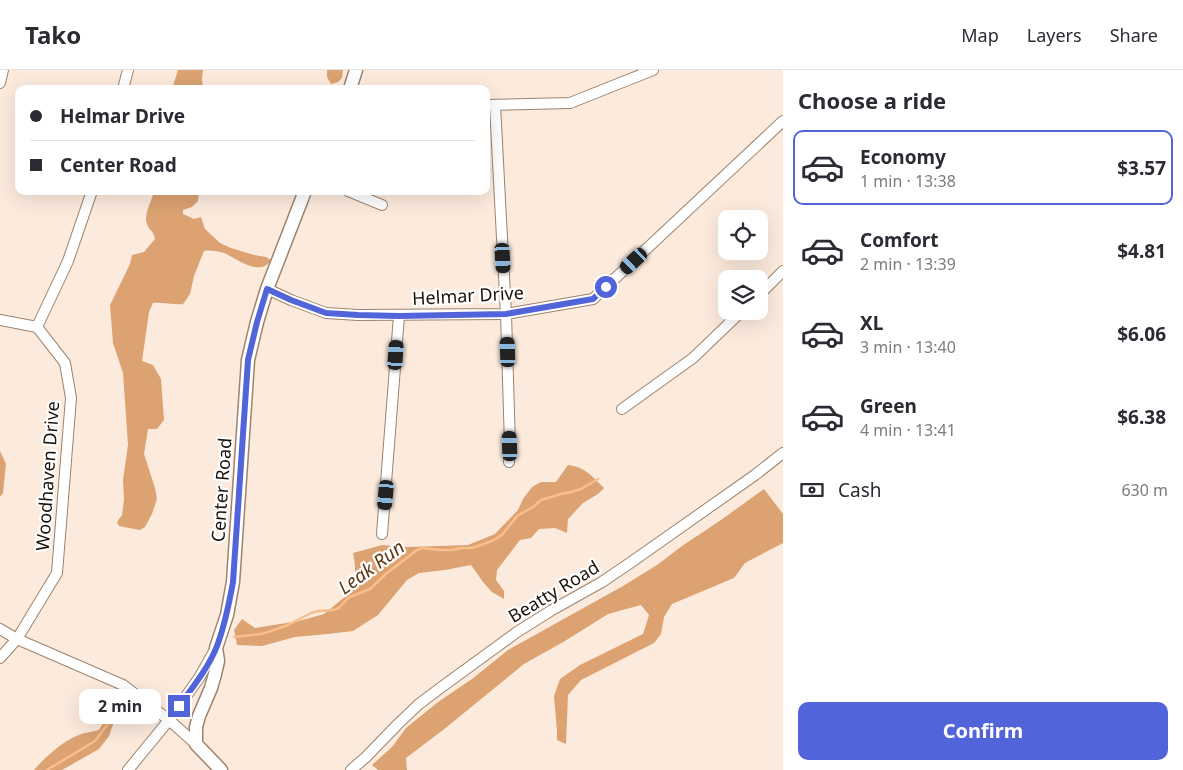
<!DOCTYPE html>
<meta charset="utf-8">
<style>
:root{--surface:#fff;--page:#f7f7f7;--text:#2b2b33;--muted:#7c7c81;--line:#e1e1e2;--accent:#5264da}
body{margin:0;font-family:"Noto Sans",sans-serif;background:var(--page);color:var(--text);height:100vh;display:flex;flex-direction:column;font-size:19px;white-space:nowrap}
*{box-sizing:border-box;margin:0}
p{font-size:16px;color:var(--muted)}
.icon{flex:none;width:28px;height:28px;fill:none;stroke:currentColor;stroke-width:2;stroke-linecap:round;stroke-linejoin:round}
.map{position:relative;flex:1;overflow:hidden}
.sheet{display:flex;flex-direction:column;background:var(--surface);width:400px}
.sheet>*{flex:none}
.top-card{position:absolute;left:15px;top:15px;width:475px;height:110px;border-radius:10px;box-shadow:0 5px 20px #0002;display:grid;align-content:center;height:110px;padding:0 15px;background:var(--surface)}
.buttons{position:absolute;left:718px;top:140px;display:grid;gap:10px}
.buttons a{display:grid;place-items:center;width:50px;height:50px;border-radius:10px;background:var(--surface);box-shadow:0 5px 20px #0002;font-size:25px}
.end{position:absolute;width:22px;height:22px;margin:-11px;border:6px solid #5264da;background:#fff;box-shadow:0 0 0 2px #fff}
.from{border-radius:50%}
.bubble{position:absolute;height:35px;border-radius:10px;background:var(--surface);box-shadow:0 5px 20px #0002;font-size:16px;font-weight:700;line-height:35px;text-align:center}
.car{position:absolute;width:15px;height:30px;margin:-15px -8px;border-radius:6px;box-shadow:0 0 4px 1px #0007;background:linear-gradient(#222 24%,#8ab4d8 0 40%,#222 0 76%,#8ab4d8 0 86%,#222 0)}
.top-card b{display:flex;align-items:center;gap:18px;height:48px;font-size:19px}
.top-card b+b{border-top:1px solid var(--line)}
.top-card i{width:12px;height:12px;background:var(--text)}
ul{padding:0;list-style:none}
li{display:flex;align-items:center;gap:15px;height:75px;margin:0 10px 8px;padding:0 5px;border:2px solid transparent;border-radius:10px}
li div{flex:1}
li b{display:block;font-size:19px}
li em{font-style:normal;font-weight:700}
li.selected{border-color:var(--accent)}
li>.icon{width:45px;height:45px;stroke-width:1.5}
h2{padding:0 15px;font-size:22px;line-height:60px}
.pay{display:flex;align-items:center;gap:12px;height:55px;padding:0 15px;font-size:19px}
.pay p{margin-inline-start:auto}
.button{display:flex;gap:10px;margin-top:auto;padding:10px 15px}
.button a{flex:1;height:58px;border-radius:10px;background:var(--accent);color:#fff;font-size:20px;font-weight:700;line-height:58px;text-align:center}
header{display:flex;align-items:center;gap:30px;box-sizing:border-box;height:70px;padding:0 25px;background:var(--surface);border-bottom:1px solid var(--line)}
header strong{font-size:24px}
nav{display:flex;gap:28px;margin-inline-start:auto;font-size:18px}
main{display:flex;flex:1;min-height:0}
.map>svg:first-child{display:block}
.forest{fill:#dca272}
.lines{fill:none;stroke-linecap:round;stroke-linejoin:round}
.stream{stroke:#f9be8c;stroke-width:2.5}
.minor-casing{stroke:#9c836e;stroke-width:12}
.major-casing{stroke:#9c836e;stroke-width:15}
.minor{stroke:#fff;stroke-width:10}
.major{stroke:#fff;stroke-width:12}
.route{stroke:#5264da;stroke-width:6}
.labels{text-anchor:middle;stroke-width:4.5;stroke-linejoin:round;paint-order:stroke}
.street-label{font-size:18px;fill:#1b120a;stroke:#fff}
.water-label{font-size:19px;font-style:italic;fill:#5f3914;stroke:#fff}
</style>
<header>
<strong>Tako</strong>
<nav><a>Map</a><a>Layers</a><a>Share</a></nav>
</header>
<main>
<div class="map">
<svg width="783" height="700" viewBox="0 0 783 700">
<rect width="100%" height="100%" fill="#fcebdd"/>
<!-- forest -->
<g class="forest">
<polygon points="178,0 203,0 202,9 203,19 173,19 173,16"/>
<polygon points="327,0 343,0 342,8 338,12 331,14 327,7"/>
<path d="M154,121H199L198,131L192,137L183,140V144L194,149L201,147L205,159L220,173L231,178L254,185L266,187L271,190C260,208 236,188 224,183C218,181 210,180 204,181L194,206L190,224L183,234C173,235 163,232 153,233L149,242L142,291L153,295L161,309L164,350L157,359H148L144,384L155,418L157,429L152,444L145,457L140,460L119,456L117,452L122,445L124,430L123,410L128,375L123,303L113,273L110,235L130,194L132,185L144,182L155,169C153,159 149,161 147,154C143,145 152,131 154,121Z"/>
<polygon points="0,381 6,394 3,423 0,427"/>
<path d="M568,395C585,397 592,406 604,418L598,424L583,433L568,449L567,463L555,458L539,459L531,468L520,470L497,500L496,510L504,521V529L492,522L483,512L471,495L445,500L419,503L407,510L378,545L353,561L328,564L295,567L262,576L237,575L234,560L242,549L255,558L299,551L324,544L352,521L355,516V495L353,483L382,475L407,477L468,475L495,464L518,440L523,429L532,417L541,412H556Z"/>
<polygon points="764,419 783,444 783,473 745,493 734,508 672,534 664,547 661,564 654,573 581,610 568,625 566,674 557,670 557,661 554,626 560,609 580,595 643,564 649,545 641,535 608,544 565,571 524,594 443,660 406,688 407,700 378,700 372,695 392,677 406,658 438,632 472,609 508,580 623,516 657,495 682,476 721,450"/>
<path d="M112,624L127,626L131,633L115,649L109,666L99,679L62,700H34C44,688 64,670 79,665C85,662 92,662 99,660L110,641Z"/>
</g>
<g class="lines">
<!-- stream -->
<g class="stream">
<polyline points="234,567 261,564 274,560 288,555 311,543 318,541 333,540 339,538 346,530 350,527 370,519 387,503 417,480 423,478 440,480 452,480 462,478 472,478 492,471 502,465 517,446 533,437 541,430 561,424 571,422 581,419 598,409"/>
<polyline points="47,700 95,671 126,630"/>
</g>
<!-- minor casing -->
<g class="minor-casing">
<g id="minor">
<polyline points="0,13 3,0"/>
<polyline points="123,19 128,0"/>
<polyline points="486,35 570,33 653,0"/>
<polyline points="495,35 506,244 510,375 509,392"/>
<polyline points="348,121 382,135"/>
<polyline points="267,219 291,230 326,243 358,245 506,244 593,229 783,51"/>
<polyline points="759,225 783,201"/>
<polyline points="0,250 37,257 65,293 71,328 57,503 17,569 0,588"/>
<polyline points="37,257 68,191 92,121"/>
<polyline points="622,339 693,288 742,241"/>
<polyline points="382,464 399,246"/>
<polyline points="0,559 17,569 123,615 169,650 196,674"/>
<polyline points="128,700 169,650 199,608 216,578"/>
<polyline points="351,700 366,687 398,654 419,634 443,616 517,562 552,540 602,512 630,493 755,405 783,383"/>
</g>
</g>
<!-- major casing -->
<g class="major-casing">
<g id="major">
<polyline points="350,19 356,0"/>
<polyline points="221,700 196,674 196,657 199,646 211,618 215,604 218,591 216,578 227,545 233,512 248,290 257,252 267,219 305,121"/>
</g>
</g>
<!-- minor -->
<use href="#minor" class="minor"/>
<!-- major -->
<use href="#major" class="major"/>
</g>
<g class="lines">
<!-- route -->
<path class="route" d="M179,636C192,618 209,597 217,576C225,555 229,534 233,512L248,290L257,252L267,219L291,230L326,243L358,245L399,246L506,244L593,229L606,217"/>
</g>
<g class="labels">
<!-- street labels -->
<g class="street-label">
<text transform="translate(468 226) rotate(-3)" y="6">Helmar Drive</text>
<text transform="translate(48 406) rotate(-86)" y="6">Woodhaven Drive</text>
<text transform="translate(222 420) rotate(-86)" y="6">Center Road</text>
<text transform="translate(554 522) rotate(-31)" y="6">Beatty Road</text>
</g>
<!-- water labels -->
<g class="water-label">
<text transform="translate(371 497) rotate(-36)" y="7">Leak Run</text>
</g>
</g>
</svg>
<div class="buttons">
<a><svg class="icon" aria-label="locate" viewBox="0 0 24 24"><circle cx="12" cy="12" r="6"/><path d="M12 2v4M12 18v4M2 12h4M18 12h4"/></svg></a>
<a><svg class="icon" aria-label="layers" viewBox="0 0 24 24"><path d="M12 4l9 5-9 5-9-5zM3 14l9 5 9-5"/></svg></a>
</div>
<i class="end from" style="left:606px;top:217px"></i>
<i class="end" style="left:179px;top:636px"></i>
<div class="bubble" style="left:79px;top:619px;width:82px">2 min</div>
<i class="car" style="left:503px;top:188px;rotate:177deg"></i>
<i class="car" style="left:634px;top:191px;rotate:227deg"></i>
<i class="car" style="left:508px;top:282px;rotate:358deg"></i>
<i class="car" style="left:396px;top:285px;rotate:4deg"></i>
<i class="car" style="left:510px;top:376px;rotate:358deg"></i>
<i class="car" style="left:386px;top:425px;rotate:185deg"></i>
<div class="top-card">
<b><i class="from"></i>Helmar Drive</b>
<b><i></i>Center Road</b>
</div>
</div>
<section class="sheet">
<h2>Choose a ride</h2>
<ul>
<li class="selected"><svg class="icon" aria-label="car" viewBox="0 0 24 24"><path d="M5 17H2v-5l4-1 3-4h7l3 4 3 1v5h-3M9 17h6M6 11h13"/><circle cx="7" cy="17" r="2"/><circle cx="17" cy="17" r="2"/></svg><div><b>Economy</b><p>1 min · 13:38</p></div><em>$3.57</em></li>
<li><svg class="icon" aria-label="car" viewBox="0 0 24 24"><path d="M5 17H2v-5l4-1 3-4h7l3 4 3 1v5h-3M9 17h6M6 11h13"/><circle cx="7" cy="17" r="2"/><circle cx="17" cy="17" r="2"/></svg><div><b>Comfort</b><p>2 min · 13:39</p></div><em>$4.81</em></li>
<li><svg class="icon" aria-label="car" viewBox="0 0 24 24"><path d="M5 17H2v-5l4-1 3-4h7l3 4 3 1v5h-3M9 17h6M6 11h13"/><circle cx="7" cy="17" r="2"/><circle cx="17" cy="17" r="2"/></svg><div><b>XL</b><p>3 min · 13:40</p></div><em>$6.06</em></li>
<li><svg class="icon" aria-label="car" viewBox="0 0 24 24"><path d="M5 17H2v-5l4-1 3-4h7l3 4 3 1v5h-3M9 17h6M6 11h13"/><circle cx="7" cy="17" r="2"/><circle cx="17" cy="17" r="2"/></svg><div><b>Green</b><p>4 min · 13:41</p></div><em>$6.38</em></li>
</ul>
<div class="pay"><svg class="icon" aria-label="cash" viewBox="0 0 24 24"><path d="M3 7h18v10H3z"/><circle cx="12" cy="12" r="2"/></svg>Cash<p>630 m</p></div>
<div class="button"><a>Confirm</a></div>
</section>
</main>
